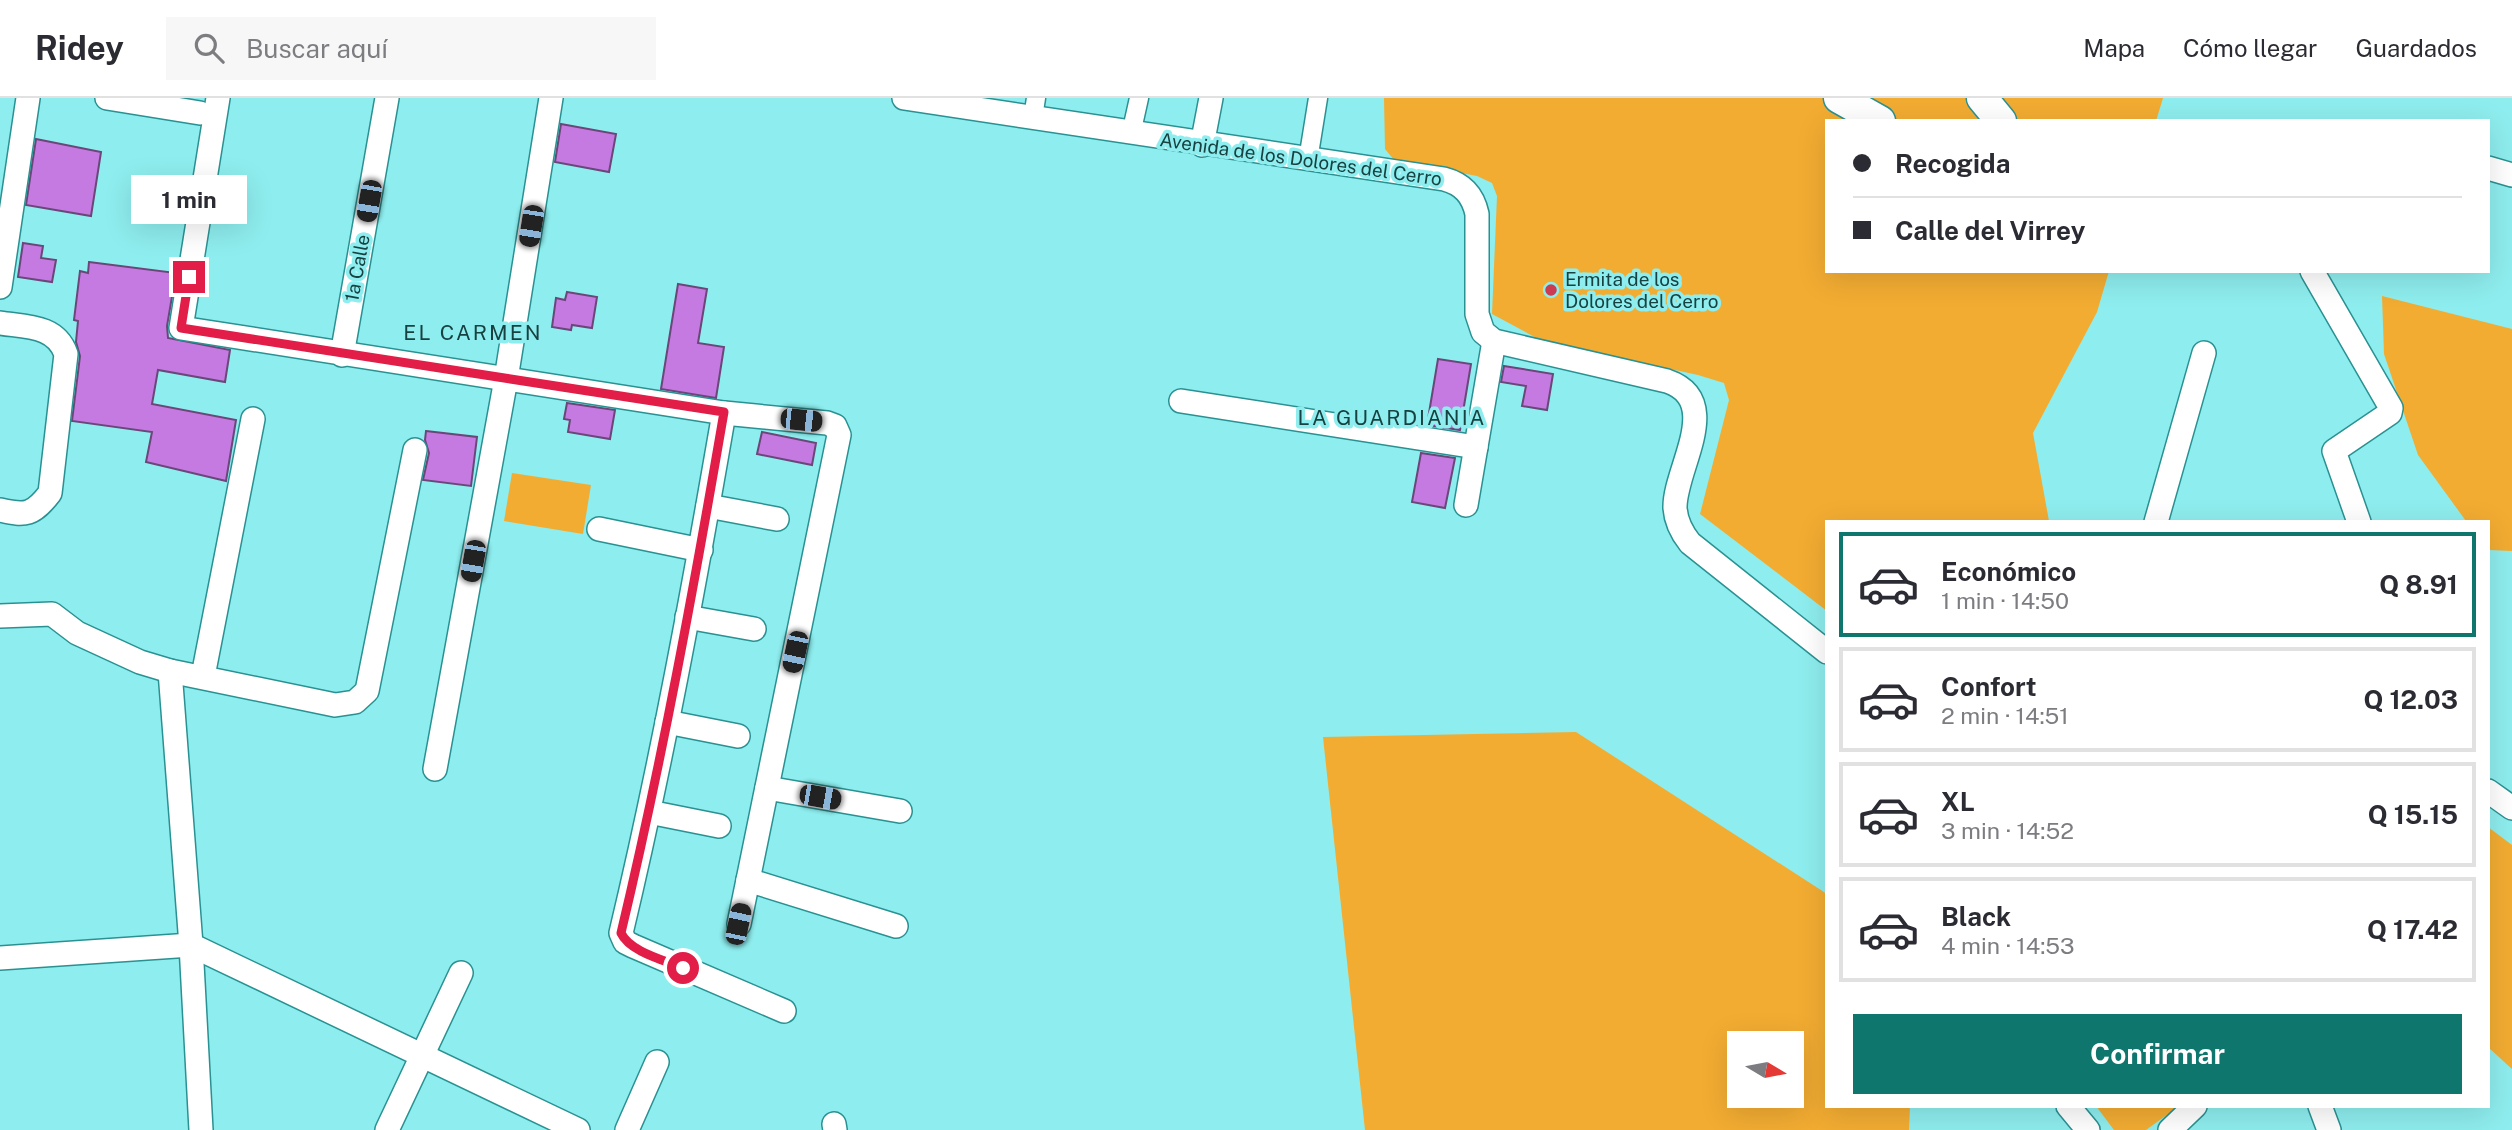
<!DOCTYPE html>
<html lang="es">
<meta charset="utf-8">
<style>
:root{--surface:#fff;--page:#f7f7f7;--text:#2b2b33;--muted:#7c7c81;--line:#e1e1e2;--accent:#0f766e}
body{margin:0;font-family:"Public Sans",sans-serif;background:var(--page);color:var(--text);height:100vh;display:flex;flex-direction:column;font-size:26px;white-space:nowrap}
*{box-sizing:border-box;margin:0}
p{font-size:23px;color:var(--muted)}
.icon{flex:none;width:38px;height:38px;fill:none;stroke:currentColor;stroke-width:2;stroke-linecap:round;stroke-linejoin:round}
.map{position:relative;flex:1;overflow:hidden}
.panel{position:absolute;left:1825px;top:422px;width:665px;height:588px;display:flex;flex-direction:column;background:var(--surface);border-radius:0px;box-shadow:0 7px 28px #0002}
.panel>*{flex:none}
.top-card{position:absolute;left:1825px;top:21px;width:665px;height:154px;border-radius:0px;box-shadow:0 7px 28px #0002;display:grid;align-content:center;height:154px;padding:0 28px;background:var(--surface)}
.needle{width:46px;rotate:100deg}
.controls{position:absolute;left:1727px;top:933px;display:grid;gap:14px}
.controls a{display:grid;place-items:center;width:77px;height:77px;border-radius:0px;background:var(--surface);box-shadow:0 7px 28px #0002;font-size:35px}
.end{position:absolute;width:32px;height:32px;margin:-16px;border:9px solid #e11d48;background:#fff;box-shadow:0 0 0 4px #fff}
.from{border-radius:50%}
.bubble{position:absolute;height:49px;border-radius:0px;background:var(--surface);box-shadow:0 7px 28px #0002;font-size:23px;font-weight:700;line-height:49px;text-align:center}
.car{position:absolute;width:21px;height:42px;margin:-21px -10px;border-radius:9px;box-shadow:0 0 5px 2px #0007;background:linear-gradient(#222 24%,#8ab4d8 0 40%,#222 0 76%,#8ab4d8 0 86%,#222 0)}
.top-card b{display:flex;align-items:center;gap:24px;height:66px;font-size:26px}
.top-card b+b{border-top:2px solid var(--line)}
.top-card i{width:18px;height:18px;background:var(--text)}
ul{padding:12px 0 0;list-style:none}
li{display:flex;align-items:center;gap:21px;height:105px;margin:0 14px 10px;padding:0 14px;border:4px solid var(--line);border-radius:0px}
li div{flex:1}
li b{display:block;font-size:26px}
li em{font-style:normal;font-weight:700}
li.on{border-color:var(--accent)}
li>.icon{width:63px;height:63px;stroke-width:1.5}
.primary-button{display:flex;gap:14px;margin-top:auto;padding:14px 28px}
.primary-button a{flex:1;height:80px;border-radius:0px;background:var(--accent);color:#fff;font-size:28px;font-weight:700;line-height:80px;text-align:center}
header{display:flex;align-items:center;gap:42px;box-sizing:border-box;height:98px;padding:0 35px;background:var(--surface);border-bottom:2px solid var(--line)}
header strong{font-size:33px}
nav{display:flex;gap:38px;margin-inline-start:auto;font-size:24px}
.search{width:490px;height:63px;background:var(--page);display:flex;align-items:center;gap:18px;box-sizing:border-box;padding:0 24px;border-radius:0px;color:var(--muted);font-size:26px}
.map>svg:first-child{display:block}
.green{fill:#f2ac32;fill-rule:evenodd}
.building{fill:#c47ae0;stroke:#6b4779;stroke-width:2}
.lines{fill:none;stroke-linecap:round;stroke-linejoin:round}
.pedestrian-casing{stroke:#2a9192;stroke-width:21}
.minor-casing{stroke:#2a9192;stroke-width:26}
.tertiary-casing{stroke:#2a9192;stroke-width:33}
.pedestrian{stroke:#fff;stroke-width:18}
.minor{stroke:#fff;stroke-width:23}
.tertiary{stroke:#fff;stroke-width:30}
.route{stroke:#e11d48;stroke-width:9}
.poi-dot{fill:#cb3b52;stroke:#8eedee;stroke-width:2.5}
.labels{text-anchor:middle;stroke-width:7;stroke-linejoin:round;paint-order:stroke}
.street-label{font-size:19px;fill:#184141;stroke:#8eedee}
.poi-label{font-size:19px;fill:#184141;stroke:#8eedee;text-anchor:start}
.neighbourhood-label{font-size:21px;letter-spacing:2px;fill:#184141;stroke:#8eedee}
</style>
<header>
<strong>Ridey</strong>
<div class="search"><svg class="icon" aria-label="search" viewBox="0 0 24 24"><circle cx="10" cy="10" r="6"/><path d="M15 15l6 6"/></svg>Buscar aquí</div>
<nav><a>Mapa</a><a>Cómo llegar</a><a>Guardados</a></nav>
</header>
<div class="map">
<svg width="2512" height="1032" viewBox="0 0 2512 1032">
<rect width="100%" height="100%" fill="#8eedee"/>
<!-- green -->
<g class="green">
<polygon points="1384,0 2163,0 2156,23 1827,23 1827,173 2109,173 2097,214 2033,335 2049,423 1827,424 1827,513 1700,416 1729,302 1724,285 1698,277 1542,243 1492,216 1497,98 1492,85 1477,78 1394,62 1385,51"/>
<polygon points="2382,198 2512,231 2512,453 2489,452 2488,424 2466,423 2418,357 2384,256"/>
<polygon points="512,375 591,387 583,436 504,423"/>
<path d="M1576,634L1827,796V1008H1910L1909,1032H1365L1323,639ZM1792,945V998H1740V945Z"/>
<polygon points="2488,729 2512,747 2512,971 2489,950"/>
<polygon points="2096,1008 2179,1008 2146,1032 2114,1032"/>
</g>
<!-- building -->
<g class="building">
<polygon points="561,26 616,36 609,74 555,64"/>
<polygon points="36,41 101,54 91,118 26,107"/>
<polygon points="23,145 43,148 41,160 56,162 52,184 18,179"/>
<polygon points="89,164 176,175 167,228 168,240 230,252 225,284 158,272 152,306 236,322 226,383 146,364 152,334 72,323 80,258 76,244 78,223 74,222 80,173 88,175"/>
<polygon points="678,186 707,191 698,245 724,249 716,300 661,291"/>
<polygon points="567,194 597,199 592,230 572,227 571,232 552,229 556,200 565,202"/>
<polygon points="1438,261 1471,266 1460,332 1427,327"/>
<polygon points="1504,268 1553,276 1547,312 1522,308 1526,288 1501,284"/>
<polygon points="567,305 615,312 610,341 568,334 570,322 564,321"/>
<polygon points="426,333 477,339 471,388 423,382 429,355 425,342"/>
<polygon points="762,334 816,345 812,367 757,356"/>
<polygon points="1421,355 1455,360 1445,410 1412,404"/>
</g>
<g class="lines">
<!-- pedestrian casing -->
<g class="pedestrian-casing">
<g id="pedestrian">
<polyline points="1033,20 1036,0"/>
<polyline points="1131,36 1139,0"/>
<polyline points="1308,62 1318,0"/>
</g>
</g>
<!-- minor casing -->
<g class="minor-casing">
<g id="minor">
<polyline points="107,0 200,15"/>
<polyline points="218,0 181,230 724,315 827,325 835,328 839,337 739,826"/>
<path d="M904,0L1444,81C1463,86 1473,97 1477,116V216L1483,234L1494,243L1667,283C1725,303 1674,371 1675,410C1676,424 1682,435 1690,445L1827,554"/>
<polyline points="1202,47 1211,0"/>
<polyline points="2488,70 2512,77"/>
<polyline points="2312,173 2391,310 2390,315 2334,353 2359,424"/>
<polyline points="0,189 28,0"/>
<path d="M0,225C26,229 56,227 66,256L50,395C33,417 26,418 0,412"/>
<polyline points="342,257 387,0"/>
<polyline points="1181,303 1476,349"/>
<path d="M724,315C694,489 662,663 621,835L625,844L633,848L784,913"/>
<polyline points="1466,407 1494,243"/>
<polyline points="708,408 777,421"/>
<polyline points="2156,424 2204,255"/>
<polyline points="599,431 701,452"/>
<polyline points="0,518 52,516 77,535 140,564 170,573 335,607 355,604 367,593 415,352"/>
<polyline points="687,519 754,531"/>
<polyline points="170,573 191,847 201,1032"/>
<polyline points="203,578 253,321"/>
<polyline points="667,624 738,638"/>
<polyline points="435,671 506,281 551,0"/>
<polyline points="767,690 900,713"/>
<polyline points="2488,693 2512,710"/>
<polyline points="649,714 719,728"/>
<polyline points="748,782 896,828"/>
<polyline points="0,860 191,847 578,1032"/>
<polyline points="2068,1008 2088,1032"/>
<polyline points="2320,1008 2329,1032"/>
<polyline points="834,1026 835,1032"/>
<polyline points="387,1032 461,875"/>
<polyline points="627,1032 657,964"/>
<polyline points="2170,1032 2195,1008"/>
</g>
</g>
<!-- tertiary casing -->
<g class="tertiary-casing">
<g id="tertiary">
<polyline points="1839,0 1880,23"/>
<polyline points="1982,0 2001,23"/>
</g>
</g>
<!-- pedestrian -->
<use href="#pedestrian" class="pedestrian"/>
<!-- minor -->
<use href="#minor" class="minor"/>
<!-- tertiary -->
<use href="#tertiary" class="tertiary"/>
</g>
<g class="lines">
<!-- route -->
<path class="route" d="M189,179L181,230L724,314C694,489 662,663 621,835C630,854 664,862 683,870"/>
</g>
<!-- markers -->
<circle class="poi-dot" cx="1551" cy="192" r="7"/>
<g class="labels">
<!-- street labels -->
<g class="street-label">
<text transform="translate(1301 61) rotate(8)" y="7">Avenida de los Dolores del Cerro</text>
<text transform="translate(357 170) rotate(-80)" y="7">1a Calle</text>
</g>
<!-- poi labels -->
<g class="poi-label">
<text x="1565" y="188">Ermita de los<tspan x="1565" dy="22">Dolores del Cerro</tspan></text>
</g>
<!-- neighbourhood labels -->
<g class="neighbourhood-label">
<text x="473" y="242">EL CARMEN</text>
<text x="1392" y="327">LA GUARDIANIA</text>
</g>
</g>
</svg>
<div class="controls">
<a><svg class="needle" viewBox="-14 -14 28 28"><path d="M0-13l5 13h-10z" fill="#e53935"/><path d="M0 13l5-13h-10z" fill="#7c7c81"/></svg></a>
</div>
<i class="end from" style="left:683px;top:870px"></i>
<i class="end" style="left:189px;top:179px"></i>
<div class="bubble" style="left:131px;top:77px;width:116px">1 min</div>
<i class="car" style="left:369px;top:103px;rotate:190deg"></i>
<i class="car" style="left:531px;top:128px;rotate:189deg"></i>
<i class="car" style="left:801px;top:322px;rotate:96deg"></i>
<i class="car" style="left:473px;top:463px;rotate:190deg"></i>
<i class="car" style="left:795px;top:554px;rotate:192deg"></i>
<i class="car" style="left:820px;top:699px;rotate:100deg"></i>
<i class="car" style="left:738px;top:826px;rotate:12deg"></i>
<div class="top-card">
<b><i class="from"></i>Recogida</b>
<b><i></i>Calle del Virrey</b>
</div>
<section class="panel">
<ul>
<li class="on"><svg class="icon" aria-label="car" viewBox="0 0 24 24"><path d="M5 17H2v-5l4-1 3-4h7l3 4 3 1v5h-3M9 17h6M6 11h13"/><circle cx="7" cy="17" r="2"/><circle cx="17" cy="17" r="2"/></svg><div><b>Económico</b><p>1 min · 14:50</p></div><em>Q 8.91</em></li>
<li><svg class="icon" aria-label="car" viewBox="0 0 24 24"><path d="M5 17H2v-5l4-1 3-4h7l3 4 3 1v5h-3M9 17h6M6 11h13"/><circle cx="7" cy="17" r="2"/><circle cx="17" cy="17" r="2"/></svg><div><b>Confort</b><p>2 min · 14:51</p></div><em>Q 12.03</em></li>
<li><svg class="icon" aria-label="car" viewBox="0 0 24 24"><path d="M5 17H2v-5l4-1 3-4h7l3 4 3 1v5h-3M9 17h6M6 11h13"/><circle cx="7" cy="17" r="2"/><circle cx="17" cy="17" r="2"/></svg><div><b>XL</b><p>3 min · 14:52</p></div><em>Q 15.15</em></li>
<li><svg class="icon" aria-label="car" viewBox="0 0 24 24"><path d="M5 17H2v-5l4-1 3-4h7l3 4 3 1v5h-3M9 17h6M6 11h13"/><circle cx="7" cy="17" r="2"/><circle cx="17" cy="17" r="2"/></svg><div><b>Black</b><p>4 min · 14:53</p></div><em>Q 17.42</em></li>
</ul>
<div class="primary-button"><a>Confirmar</a></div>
</section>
</div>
